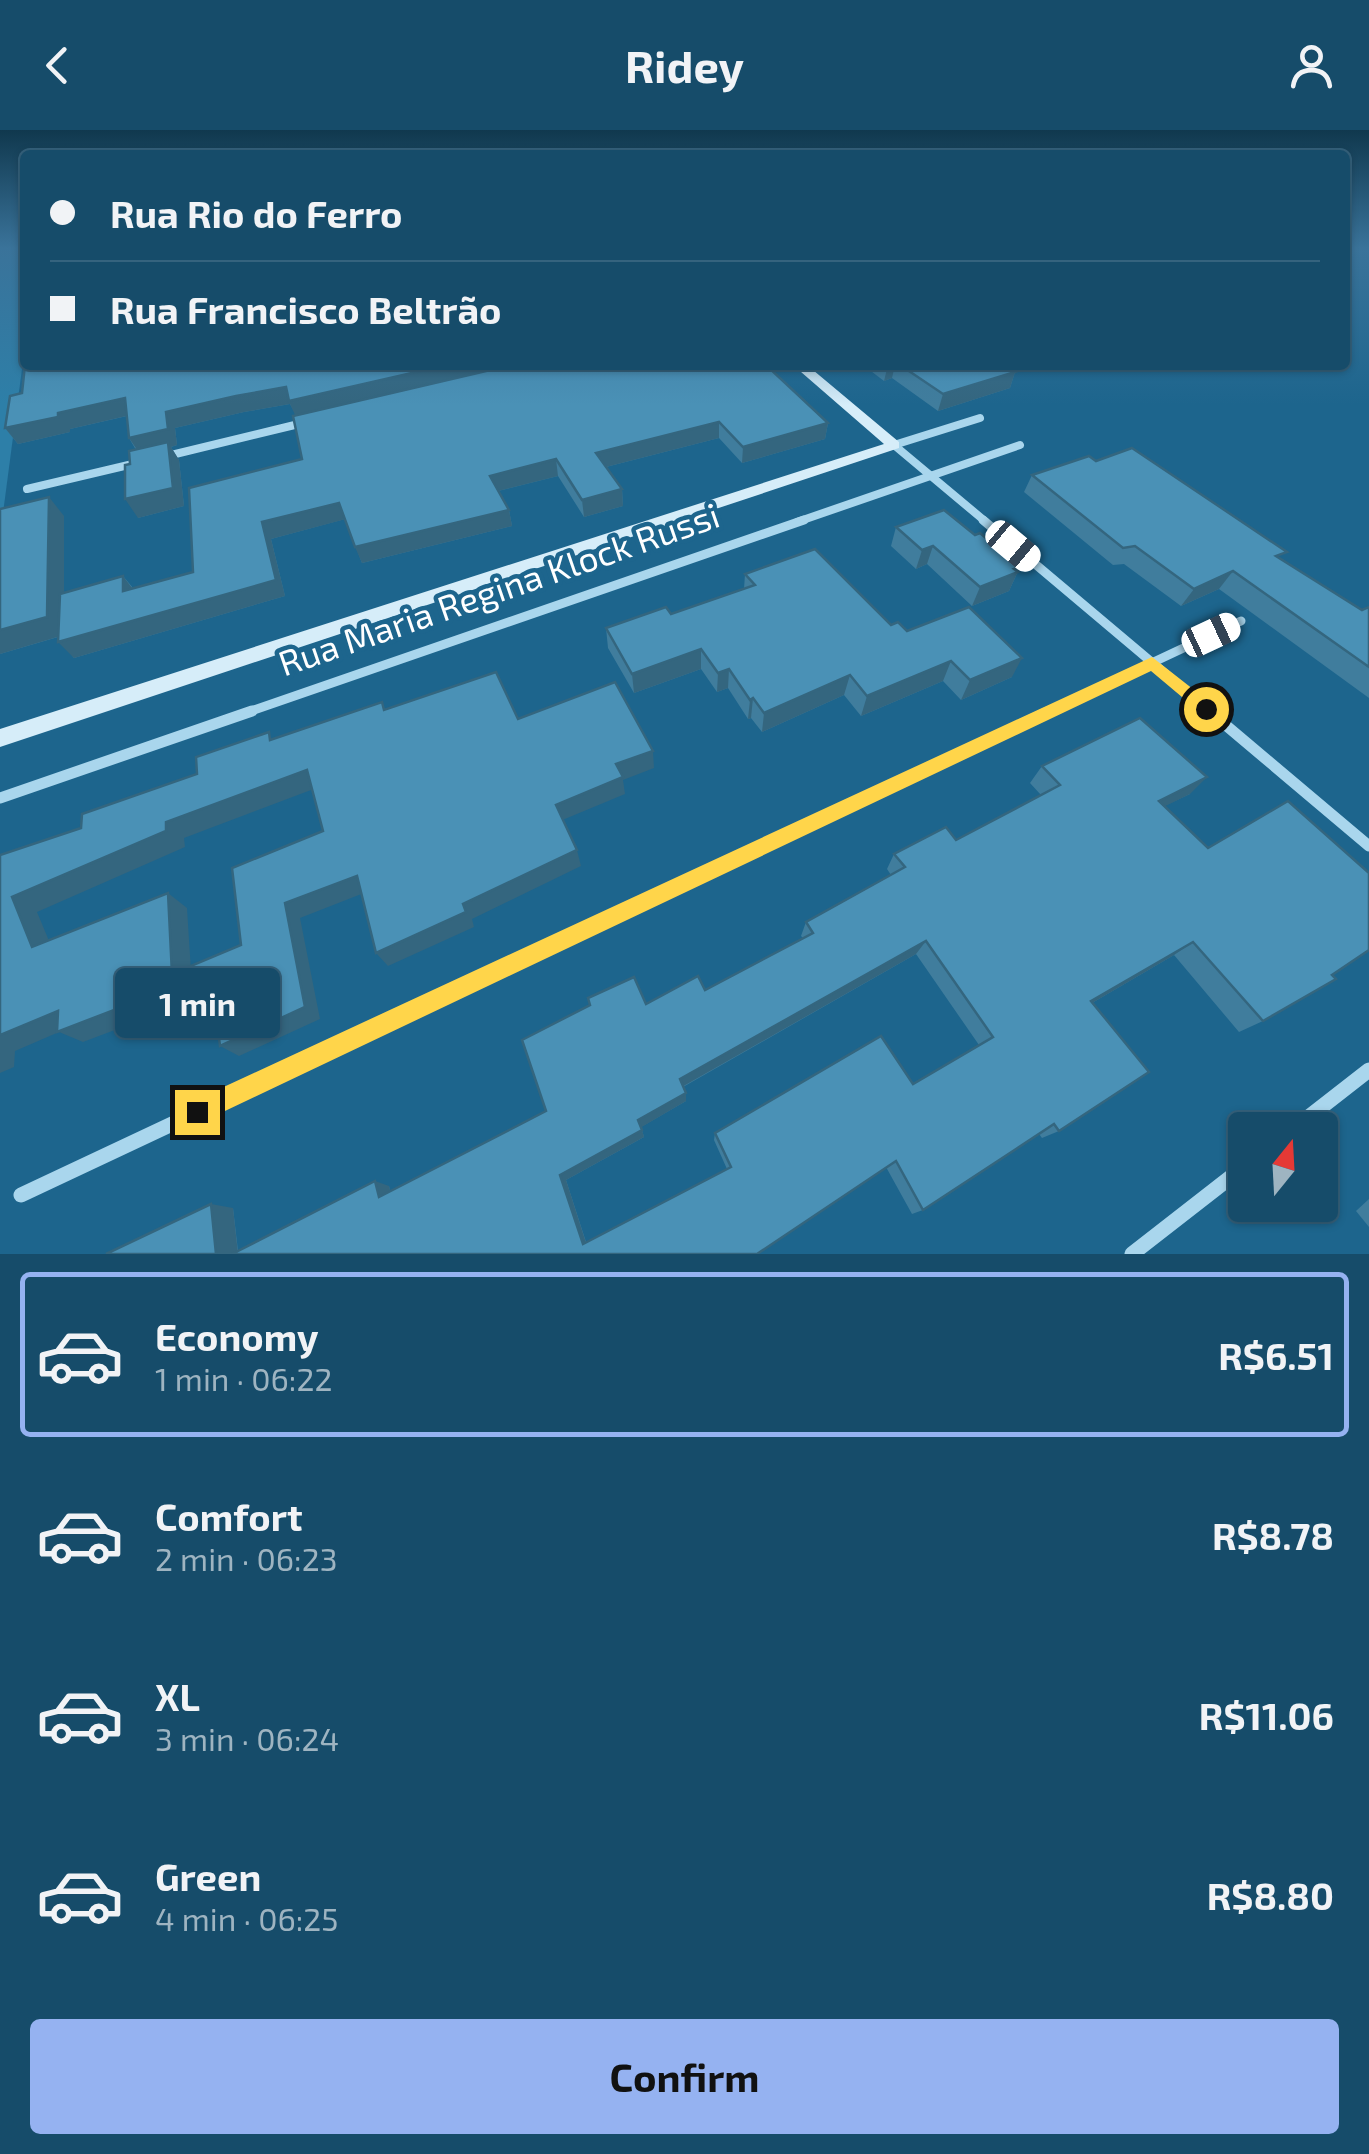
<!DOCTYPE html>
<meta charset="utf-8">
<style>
:root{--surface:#164c6a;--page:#1f5370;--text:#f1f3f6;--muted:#9eb4c1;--line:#35637e;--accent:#95b2f1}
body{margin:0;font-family:"Exo 2",sans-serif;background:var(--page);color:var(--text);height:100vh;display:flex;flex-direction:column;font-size:38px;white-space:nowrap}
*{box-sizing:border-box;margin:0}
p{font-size:32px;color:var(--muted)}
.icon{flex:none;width:55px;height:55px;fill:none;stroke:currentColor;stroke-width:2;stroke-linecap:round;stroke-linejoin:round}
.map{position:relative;height:1124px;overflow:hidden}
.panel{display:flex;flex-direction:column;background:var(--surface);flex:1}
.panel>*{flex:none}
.hud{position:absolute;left:20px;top:20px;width:1330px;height:220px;border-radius:10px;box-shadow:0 2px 8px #0004,0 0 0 2px var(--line);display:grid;align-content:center;height:220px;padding:0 30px;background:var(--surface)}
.needle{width:65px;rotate:18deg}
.fabs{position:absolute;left:1228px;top:982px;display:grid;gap:20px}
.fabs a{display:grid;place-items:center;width:110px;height:110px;border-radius:10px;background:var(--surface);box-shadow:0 2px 8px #0004,0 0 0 2px var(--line);font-size:50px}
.end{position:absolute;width:45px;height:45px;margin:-22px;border:12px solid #ffd54a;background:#111;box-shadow:0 0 0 5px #111}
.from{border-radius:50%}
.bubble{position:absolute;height:70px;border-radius:10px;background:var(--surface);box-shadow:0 2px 8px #0004,0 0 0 2px var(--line);font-size:32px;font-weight:700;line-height:70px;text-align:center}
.car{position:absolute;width:30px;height:60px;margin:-30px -15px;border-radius:12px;box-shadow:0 0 8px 2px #0007;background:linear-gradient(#fff 24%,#345 0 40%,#fff 0 76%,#345 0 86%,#fff 0)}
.hud b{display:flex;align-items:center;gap:35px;height:95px;font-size:38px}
.hud b+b{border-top:2px solid var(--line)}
.hud i{width:25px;height:25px;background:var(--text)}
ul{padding:18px 0 0;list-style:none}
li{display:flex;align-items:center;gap:30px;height:165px;margin:0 20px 15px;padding:0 10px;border:5px solid transparent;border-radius:10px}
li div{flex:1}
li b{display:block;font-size:38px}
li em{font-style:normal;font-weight:700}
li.on{border-color:var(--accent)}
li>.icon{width:90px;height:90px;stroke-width:1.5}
.cta{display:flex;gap:20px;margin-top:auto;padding:20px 30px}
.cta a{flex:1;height:115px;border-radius:10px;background:var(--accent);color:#111;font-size:40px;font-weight:700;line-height:115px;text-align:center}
header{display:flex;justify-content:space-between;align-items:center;height:130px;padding:0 30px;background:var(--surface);font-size:45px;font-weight:700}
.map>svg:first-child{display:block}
.green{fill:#2d7fa8}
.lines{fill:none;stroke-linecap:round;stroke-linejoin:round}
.street-far3{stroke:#a9d6ed;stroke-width:8}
.street-far2{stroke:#a9d6ed;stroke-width:9}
.street-far1{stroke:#a9d6ed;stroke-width:11}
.street{stroke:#a9d6ed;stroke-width:15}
.secondary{fill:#d6edf9;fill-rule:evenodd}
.wall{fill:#407d9d;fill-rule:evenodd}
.shaded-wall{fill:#34667f}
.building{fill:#4a91b6;stroke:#34667f;stroke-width:2.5;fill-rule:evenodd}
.route{fill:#ffd54a}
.labels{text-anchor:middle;stroke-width:9;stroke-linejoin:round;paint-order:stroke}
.street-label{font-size:35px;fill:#fff;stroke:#1d658d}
</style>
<header><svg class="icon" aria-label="back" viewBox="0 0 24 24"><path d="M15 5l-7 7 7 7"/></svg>Ridey<svg class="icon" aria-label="person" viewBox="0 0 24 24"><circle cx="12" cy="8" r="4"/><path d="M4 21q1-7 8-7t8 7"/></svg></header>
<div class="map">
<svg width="1369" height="1124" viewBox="0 0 1369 1124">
<rect width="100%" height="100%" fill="#1d658d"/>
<!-- green -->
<polygon class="green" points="0,118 25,118 25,216 0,406"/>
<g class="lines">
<!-- street-far3 -->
<g class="street-far3">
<polyline points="894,315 986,392"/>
<polyline points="894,315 980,288"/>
<polyline points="163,327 307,292"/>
<polyline points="27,359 137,333"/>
<polyline points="797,392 1020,315"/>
</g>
<!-- street-far2 -->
<g class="street-far2">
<polyline points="983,390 1212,583"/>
<polyline points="245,583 804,390"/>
<polyline points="1045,583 1241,491"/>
</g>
<!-- street-far1 -->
<g class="street-far1">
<polyline points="1209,581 1369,716"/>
<polyline points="0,668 252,581"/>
<polyline points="534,823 1050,581"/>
</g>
<!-- street -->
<g class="street">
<polyline points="1292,1000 1369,940"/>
<polyline points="21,1065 540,821"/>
<polyline points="1132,1124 1245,1036"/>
</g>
<!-- secondary -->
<polygon class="secondary" points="793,235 807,235 899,312 899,318 0,617 0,599 884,314"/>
</g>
<!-- wall -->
<g class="wall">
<polygon points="863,235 1004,235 1015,242 1010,258 938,281 892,248 884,251"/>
<polygon points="22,263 828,293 825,309 742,333 719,308 606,337 622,359 623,376 584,387 558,346 498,361 509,380 512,396 362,433 345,389 271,409 285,466 74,528 58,507 0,524 0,379 64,386 64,463 123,446 133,458 193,442 302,329 296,285 290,274 244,282 175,298 177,315 171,317 179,330 184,376 138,388 130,334 136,320 129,308 127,286 70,299 70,302 18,314 5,298"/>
<polygon points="1096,331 1281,429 1362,480 1369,477 1369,568 1219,459 1181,476 1124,434 1113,435 1024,362 1032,345"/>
<polygon points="896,397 975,405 1020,437 1009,461 972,476 927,434 916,439 891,416"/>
<polygon points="745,444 907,501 1012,547 961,570 943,551 861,586 844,565 762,602 751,588 748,589 728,558 717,562 701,539 634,563 608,518 606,498 671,484 744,459"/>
<path d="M1042,636L1190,664L1164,676L1263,891L1239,902L1174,825L1092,873L1059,1001L1042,1008L1039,1004L923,1080L912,1084L886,1037L757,1124H106L233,1078L238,1121L389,1056L390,1061L546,981L646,874L705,860L803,808L801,806L806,792L891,745L887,739L894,724L956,710L1041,665L1030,653ZM916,824L979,915L913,954L715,1003L714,1010L727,1039L586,1112L566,1050L644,1007L641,997L686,971V963L683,957Z"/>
<polygon points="1369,1069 1369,1097 1356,1081"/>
</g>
<!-- shaded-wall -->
<g class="shaded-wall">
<polygon points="447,235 516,235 296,287 290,274 244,282 175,298 177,315 171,317 179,330 184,376 138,388 125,369 140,324 129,308 166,282 236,266 286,257"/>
<polygon points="888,235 895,235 892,248 884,251"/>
<polygon points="1015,242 1010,258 938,281 943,264"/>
<polygon points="125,268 135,284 70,299 70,302 18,314 5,298 58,283"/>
<polygon points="719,292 719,308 598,339 596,323"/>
<polygon points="828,293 825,309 742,333 743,317"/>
<polygon points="556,329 558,346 494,362 490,346"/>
<polygon points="622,359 623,376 584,387 582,370"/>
<polygon points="49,367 64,386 64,505 0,524 0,500"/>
<polygon points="339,373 346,389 271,409 285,466 74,528 58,512 276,450 262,392"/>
<polygon points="509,380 512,396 362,433 355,417"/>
<polygon points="933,416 927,434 916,439 922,420"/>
<polygon points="1020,437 1009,461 972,476 980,457"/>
<polygon points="1233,441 1219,459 1181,476 1194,459"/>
<polygon points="123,446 135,462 123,461"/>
<polygon points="701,519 701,539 634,563 632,544"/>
<polygon points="1022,528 1012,547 961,570 970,550"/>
<polygon points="951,531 943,551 861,586 867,566"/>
<polygon points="729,539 728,558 717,562 718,543"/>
<polygon points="850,545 844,565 762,602 764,583"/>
<polygon points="753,568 751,588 748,589 750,570"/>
<polygon points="653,621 654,638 623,650 625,664 560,691 556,675 616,634"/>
<polygon points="307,640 319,657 184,708 185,717 37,782 57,830 32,817 12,767 166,692"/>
<polygon points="1207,647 1190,664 1143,687 1159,671"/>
<polygon points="577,720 581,736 472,789 474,797 388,836 376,823 463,774"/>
<polygon points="357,746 369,761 300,788 320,889 239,926 220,916 285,773"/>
<polygon points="168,763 187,778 192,857 172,844"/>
<polygon points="926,811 916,824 680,958 680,949"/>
<polygon points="1193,812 1174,825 1075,883 1091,871"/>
<polygon points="213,860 232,872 148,904 128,895 83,912 59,902 15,921 14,937 0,943 0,905 58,881 119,878"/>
<polygon points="686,963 686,971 640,998 638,990"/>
<polygon points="642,1000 644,1007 566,1050 587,1116 583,1114 560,1045"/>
<polygon points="375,1051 389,1056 393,1072 379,1067"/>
<polygon points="211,1074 233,1078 238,1124 216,1124"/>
</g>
<!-- building -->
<g class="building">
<polygon points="25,235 447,235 289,271 286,257 236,266 166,282 168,299 129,308 125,268 58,283 58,287 5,298 10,266 22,263"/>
<polygon points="512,235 766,235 828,293 743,317 719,292 596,323 622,359 582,370 556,329 490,346 509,380 355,417 339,373 262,392 276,450 58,512 60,464 123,446 123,461 193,442 189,358 302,329 293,286"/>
<polygon points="900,235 1004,235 1015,242 943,264"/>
<polygon points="168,312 173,358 125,369 125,335 130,334 129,321"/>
<polygon points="1132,318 1287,422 1276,426 1362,480 1369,477 1369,537 1233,441 1194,459 1135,416 1123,418 1032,345 1089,326 1096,331"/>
<polygon points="49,367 47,487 0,500 0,379"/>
<polygon points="944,380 975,405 980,403 1020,437 1014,439 1018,442 980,457 933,416 922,420 896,397"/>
<polygon points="815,419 891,495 898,492 907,501 969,477 1022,528 970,550 951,531 867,566 850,545 764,583 753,568 750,570 729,539 718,543 701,519 632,544 606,498 666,477 671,484 755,455 745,444"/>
<path d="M496,542L518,589L615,552L653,621L616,634L623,647L556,675L577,720L463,774L466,782L376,823L357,746L285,773L305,877L220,916L213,860L125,893L119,878L57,902L58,881L0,905V725L81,698L82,684L197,644L196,627L269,602L270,610L382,572L384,580ZM307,640L323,701L232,738L241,815L172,844L168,763L32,817L12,767L166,701V692Z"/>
<path d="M1140,588L1207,647L1159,671L1208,718L1288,671L1369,743V820L1332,845L1336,849L1263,891L1193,812L1091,871L1149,942L1059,1001L1054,994L923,1080L896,1031L757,1124H232L375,1051L379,1067L546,981L522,910L590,875L588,868L634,847L646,874L698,846L705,860L813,803L806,792L905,737L894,724L946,697L956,710L1060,655L1042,636ZM926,811L993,907L913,954L881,906L715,1003L731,1037L583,1114L560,1045L642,1000L638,990L686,963L680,949Z"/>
<polygon points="211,1074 216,1124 106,1124"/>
</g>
<!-- sky -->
<linearGradient id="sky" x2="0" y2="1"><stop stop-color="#10384e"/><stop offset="0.43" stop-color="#3a739a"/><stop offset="1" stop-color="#3a739a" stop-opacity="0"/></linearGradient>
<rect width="1369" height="275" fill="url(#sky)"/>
<!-- route -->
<polygon class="route" points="1152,527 1212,574 1212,583 1201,583 1151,541 206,990 197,994 189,990 185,982 189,973"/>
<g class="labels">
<!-- street labels -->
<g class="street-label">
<text transform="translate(499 460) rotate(-19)" y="12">Rua Maria Regina Klock Russi</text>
</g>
</g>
</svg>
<div class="fabs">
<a><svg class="needle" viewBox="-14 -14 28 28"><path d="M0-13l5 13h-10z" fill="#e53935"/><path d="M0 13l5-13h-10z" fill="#9eb4c1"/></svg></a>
</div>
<i class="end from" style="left:1206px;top:579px"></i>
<i class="end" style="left:197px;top:982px"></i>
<div class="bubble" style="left:115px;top:838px;width:165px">1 min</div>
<i class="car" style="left:1013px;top:416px;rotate:130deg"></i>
<i class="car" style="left:1211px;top:505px;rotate:65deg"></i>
<div class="hud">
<b><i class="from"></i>Rua Rio do Ferro</b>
<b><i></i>Rua Francisco Beltrão</b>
</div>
</div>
<section class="panel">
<ul>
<li class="on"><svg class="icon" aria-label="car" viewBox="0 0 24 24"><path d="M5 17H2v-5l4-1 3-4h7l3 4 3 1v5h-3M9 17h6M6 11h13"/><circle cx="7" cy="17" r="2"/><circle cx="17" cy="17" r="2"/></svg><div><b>Economy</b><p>1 min · 06:22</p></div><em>R$6.51</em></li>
<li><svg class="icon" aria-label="car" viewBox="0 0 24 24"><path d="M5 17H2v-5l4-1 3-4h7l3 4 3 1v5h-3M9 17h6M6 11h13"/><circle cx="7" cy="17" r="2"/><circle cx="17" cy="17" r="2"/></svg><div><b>Comfort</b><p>2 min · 06:23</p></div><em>R$8.78</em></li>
<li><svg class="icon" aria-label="car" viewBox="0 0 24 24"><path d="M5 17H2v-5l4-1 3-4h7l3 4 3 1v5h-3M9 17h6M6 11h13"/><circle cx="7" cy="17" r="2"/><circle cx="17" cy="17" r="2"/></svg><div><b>XL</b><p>3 min · 06:24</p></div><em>R$11.06</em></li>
<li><svg class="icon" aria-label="car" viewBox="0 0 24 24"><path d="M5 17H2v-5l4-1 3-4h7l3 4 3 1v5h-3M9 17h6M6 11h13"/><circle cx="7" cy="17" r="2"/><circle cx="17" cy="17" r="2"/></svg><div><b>Green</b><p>4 min · 06:25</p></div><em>R$8.80</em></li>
</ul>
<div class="cta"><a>Confirm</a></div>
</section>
